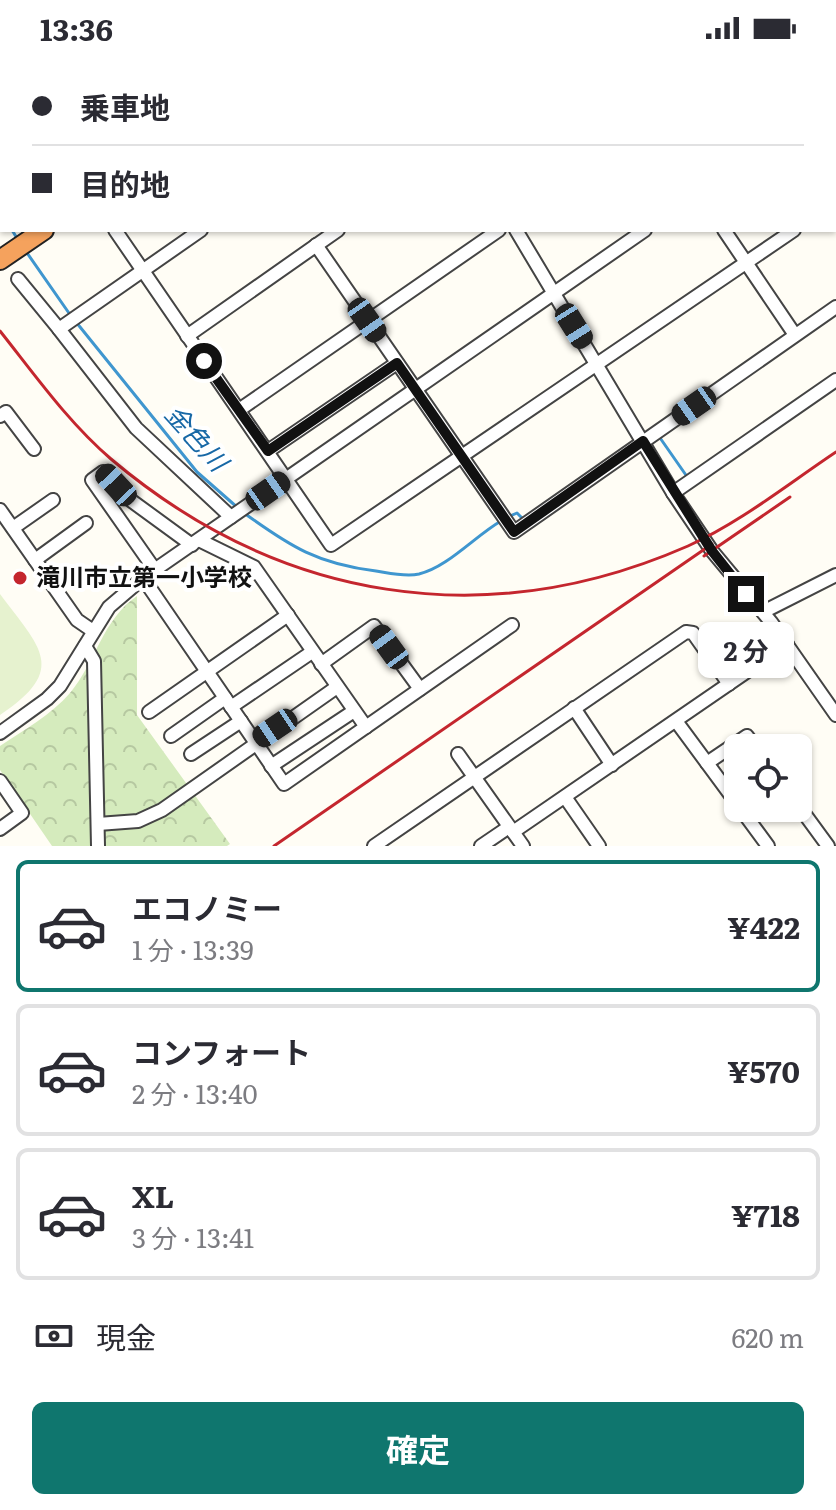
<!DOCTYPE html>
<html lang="ja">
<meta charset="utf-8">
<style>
:root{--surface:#fff;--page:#f2f2f3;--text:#2b2b33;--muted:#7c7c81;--line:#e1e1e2;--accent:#0f766e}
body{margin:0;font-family:Literata,"Noto Sans JP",serif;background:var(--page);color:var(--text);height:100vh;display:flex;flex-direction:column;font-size:30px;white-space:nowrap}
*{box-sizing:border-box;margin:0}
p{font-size:26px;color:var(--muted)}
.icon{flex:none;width:44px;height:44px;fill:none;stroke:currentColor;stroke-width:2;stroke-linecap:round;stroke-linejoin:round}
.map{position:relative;height:790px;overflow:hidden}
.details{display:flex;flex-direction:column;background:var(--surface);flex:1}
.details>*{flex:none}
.banner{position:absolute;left:0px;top:0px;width:836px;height:176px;box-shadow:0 2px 6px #0004;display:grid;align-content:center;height:176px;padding:0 32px;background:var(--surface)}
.controls{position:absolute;left:724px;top:678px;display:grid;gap:16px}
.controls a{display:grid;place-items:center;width:88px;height:88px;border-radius:12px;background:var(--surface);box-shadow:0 2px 6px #0004;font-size:40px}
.end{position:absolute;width:36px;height:36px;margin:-18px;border:10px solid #111;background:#fff;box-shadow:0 0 0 4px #fff}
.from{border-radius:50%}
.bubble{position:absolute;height:56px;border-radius:12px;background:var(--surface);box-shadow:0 2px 6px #0004;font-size:26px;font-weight:700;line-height:56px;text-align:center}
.car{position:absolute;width:24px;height:48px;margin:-24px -12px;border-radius:10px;box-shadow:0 0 6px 2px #0007;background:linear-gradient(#222 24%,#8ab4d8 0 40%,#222 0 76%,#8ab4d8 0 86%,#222 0)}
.banner b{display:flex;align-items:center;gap:28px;height:76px;font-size:30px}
.banner b+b{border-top:2px solid var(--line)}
.banner i{width:20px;height:20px;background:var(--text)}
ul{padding:14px 0 0;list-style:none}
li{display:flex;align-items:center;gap:24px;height:132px;margin:0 16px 12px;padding:0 16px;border:4px solid var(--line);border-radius:12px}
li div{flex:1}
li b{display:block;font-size:30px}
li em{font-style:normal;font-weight:700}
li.on{border-color:var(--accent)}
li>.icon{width:72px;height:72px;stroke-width:1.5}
.pay{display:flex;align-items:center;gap:20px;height:88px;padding:0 32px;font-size:30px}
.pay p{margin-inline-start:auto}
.button{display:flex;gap:16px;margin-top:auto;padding:16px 32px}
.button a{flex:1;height:92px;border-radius:12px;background:var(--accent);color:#fff;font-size:32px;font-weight:700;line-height:92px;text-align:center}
.status{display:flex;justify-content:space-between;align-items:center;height:56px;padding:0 40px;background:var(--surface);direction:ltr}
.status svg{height:22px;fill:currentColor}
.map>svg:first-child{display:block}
.park{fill:url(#park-crowns)}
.pitch{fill:#e6f2cf}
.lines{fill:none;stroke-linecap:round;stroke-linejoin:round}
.stream{stroke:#3f96cf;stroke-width:3}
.minor-casing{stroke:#444;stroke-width:16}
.highway-casing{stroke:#222;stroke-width:22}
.minor{stroke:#fff;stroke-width:12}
.highway{stroke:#f5a25d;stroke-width:18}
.rail{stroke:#c4262e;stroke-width:3}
.route{stroke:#111;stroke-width:10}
.poi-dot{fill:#c4262e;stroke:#fff;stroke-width:3}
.labels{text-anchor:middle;stroke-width:8;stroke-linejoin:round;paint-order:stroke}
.poi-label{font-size:24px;font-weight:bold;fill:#111;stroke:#fff;text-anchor:start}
.water-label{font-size:26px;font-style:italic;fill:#1768a6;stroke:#fff}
</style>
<div class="status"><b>13:36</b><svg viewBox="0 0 49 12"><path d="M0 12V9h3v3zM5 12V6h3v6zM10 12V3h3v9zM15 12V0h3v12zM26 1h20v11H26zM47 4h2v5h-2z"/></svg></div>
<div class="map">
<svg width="836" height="790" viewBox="0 0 836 790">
<defs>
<pattern id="park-crowns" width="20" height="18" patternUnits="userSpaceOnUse" patternTransform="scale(2)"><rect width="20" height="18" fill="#d5ebbd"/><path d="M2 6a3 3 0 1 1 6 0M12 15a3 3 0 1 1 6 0" fill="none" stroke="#b6c8a1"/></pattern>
</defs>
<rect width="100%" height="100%" fill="#fffdf5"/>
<!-- park -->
<path class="park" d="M137,540V659L230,788L227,790H52L0,714V690C24,674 51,659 70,637C96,606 102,564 137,540Z"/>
<!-- pitch -->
<path class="pitch" d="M0,538C40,592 69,613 0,659Z"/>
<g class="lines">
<!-- stream -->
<g class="stream">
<polyline points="0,160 2,162"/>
<polyline points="12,174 18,184"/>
<polyline points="25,194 71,260"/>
<polyline points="76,266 197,416 238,452"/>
<polyline points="658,379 688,422"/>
<path d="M244,457C291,491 318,508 376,515C389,517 405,521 419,518C448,511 475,480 501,465"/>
<polyline points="508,461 517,457 524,464"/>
</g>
<!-- minor casing -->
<g class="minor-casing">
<g id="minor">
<polyline points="101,0 102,2"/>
<polyline points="147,0 148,2"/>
<polyline points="199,0 200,2"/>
<polyline points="399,0 400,2"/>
<polyline points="812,0 813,2"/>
<polyline points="72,2 75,0"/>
<polyline points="450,2 453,0"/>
<polyline points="602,2 604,0"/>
<polyline points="749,2 751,0"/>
<polyline points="0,32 2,35"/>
<polyline points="834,33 836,36"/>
<polyline points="0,52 2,50"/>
<polyline points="834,146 836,145"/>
<polyline points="115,174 331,489 794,174"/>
<polyline points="201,174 59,273 136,372 231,461"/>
<polyline points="516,174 673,437 712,495 771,566 836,659"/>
<polyline points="724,174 795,279"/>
<polyline points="316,189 514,476 836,251"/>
<polyline points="18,223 59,273"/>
<polyline points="187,280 338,174"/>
<polyline points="239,354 499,174"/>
<polyline points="0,360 6,356 34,393"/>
<polyline points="268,395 397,307"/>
<polyline points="673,437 836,324"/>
<polyline points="0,454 77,564 93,575"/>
<polyline points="13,472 53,444"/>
<polyline points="199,484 254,511 366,671"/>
<polyline points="35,504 86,467"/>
<polyline points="155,514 92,424 103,416 129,443 192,489"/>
<polyline points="143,522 284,728 512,569"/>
<polyline points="763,556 836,519"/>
<polyline points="85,590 94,605 98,790"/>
<polyline points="321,608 374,570 420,633"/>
<polyline points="231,651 312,596"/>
<polyline points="574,652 612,709"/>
<polyline points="149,656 288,559"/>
<polyline points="676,665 738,749"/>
<polyline points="0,677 47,643 60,630 109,551 143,522 645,174"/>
<polyline points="171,680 225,642"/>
<polyline points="191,698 241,665"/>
<polyline points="458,698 523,790"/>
<polyline points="707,707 747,680 756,692"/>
<polyline points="271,710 354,655"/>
<polyline points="0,725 22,757 0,773"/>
<polyline points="565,741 599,790"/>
<polyline points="798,749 828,790"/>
<polyline points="740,752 768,790"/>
<polyline points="98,768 138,765 162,754 337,631"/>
<polyline points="513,776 787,588"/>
<polyline points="374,790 686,576 693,577 729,628"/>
<polyline points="481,790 509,771"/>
</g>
</g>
<!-- highway casing -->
<g class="highway-casing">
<g id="highway">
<polyline points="293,2 296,0"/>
<polyline points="0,204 44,174"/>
</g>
</g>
<!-- minor -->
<use href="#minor" class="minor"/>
<!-- highway -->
<use href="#highway" class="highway"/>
<!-- rail -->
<g class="rail">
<path d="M0,275C35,319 68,366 111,403C279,545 485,579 688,490C741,466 788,428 836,396"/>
<polyline points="704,500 790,441"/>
<polyline points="274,790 712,488"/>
</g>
</g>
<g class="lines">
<!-- route -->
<polyline class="route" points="204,305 268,395 397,307 514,476 643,385 712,495 746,538"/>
</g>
<!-- markers -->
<circle class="poi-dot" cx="20" cy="522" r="8"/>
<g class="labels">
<!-- poi labels -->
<g class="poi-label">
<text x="36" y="530">滝川市立第一小学校</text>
</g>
<!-- water labels -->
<g class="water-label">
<text transform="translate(196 382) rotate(48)" y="9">金色川</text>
</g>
</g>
</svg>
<div class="controls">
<a><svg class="icon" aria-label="locate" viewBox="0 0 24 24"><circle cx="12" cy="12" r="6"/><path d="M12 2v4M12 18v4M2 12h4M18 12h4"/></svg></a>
</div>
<i class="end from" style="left:204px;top:305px"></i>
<i class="end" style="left:746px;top:538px"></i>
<div class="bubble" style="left:698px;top:566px;width:96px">2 分</div>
<i class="car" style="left:367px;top:264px;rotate:145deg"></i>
<i class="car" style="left:574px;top:270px;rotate:148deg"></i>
<i class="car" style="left:694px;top:350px;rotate:235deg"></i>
<i class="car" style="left:116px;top:429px;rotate:317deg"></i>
<i class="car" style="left:268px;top:435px;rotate:55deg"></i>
<i class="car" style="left:389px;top:591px;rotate:324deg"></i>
<i class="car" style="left:275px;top:672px;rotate:236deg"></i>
<div class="banner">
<b><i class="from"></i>乗車地</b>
<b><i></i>目的地</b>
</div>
</div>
<section class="details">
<ul>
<li class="on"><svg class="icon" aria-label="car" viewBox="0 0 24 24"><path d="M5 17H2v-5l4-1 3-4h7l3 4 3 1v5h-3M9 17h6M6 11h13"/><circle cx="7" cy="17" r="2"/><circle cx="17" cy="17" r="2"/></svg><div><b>エコノミー</b><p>1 分 · 13:39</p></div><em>¥422</em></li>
<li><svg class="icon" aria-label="car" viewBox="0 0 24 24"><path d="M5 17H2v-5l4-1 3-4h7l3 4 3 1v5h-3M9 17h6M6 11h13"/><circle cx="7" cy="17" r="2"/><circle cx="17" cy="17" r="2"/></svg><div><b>コンフォート</b><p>2 分 · 13:40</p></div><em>¥570</em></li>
<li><svg class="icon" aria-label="car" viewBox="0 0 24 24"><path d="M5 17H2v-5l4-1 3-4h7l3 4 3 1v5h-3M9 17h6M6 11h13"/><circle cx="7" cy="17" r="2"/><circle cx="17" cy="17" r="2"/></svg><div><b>XL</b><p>3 分 · 13:41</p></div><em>¥718</em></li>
</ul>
<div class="pay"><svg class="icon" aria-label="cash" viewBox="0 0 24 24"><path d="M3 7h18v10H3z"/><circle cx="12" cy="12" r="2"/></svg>現金<p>620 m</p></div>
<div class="button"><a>確定</a></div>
</section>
